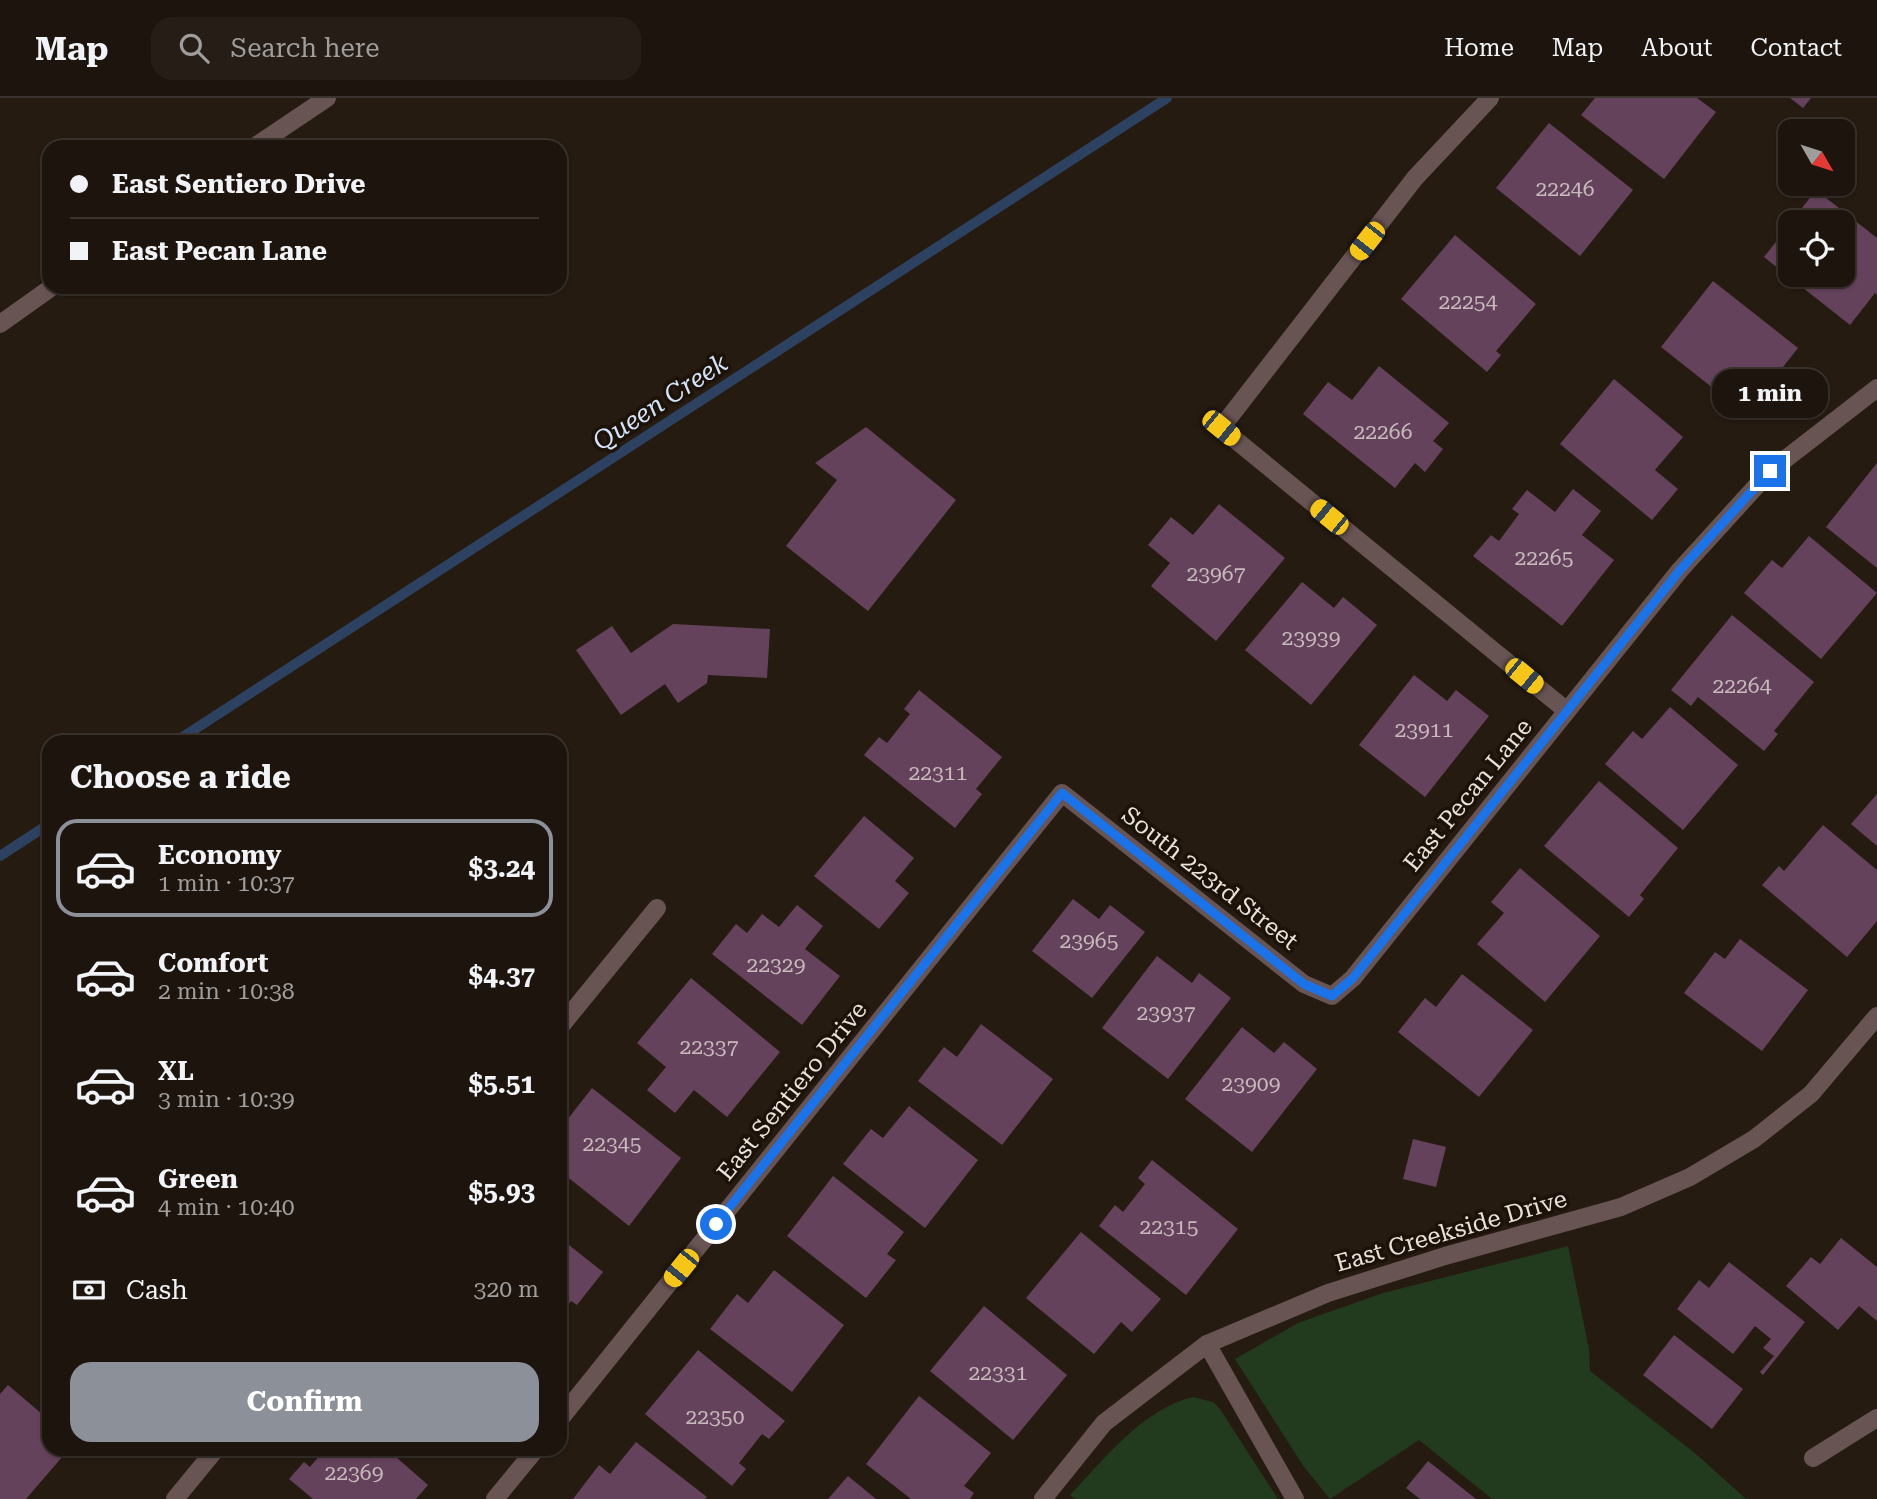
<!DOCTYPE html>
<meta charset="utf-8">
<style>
:root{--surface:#1c140d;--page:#251d16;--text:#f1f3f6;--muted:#a09e9d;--line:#3a332e;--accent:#8c9099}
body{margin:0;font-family:"Roboto Serif",serif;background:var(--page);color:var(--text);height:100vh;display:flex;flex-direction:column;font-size:26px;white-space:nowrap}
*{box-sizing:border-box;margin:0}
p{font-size:23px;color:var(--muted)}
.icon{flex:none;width:38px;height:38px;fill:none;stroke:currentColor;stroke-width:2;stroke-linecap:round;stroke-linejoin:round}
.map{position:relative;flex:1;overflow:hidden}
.sheet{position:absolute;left:42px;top:637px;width:525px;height:721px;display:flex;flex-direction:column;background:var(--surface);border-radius:21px;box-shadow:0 2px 5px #0004,0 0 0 2px var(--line)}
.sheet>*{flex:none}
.banner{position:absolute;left:42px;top:42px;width:525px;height:154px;border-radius:21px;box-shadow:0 2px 5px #0004,0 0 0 2px var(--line);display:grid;align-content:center;height:154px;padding:0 28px;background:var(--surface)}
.needle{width:46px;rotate:129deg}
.tools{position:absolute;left:1778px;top:21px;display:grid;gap:14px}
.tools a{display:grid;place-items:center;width:77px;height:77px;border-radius:14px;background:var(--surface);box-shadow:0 2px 5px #0004,0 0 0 2px var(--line);font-size:35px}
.end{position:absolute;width:32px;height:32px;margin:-16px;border:9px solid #1a73e8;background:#fff;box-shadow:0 0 0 4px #fff}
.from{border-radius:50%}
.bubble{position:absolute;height:49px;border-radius:21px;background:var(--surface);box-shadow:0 2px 5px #0004,0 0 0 2px var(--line);font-size:23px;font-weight:700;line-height:49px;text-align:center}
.car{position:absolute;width:21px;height:42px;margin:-21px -10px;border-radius:9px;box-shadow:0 0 5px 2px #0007;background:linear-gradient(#f5c518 24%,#345 0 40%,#f5c518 0 76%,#345 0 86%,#f5c518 0)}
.banner b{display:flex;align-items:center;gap:24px;height:66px;font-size:26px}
.banner b+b{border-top:2px solid var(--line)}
.banner i{width:18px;height:18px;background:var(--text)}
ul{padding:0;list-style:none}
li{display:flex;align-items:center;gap:21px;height:98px;margin:0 14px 10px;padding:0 14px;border:4px solid transparent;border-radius:21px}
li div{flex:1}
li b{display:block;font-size:26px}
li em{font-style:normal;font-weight:700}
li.active{border-color:var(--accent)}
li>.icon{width:63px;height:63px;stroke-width:1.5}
h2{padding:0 28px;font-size:32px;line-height:84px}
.pay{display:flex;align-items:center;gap:18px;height:77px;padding:0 28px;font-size:26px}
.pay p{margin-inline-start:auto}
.action{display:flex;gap:14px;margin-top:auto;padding:14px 28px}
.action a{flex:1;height:80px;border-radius:21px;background:var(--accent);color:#fff;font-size:28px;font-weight:700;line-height:80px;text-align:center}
header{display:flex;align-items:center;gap:42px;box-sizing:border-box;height:98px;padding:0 35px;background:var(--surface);border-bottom:2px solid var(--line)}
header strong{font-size:33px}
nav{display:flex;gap:38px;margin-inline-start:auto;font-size:24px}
.search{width:490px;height:63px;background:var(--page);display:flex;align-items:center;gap:18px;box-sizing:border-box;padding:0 24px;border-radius:21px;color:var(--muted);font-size:26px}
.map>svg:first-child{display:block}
.green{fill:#223b1f}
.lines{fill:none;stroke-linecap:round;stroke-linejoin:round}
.stream{stroke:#2d4161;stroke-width:10}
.building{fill:#64425c}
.minor{stroke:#695454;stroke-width:18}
.route{stroke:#1a73e8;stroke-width:9}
.labels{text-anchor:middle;stroke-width:7;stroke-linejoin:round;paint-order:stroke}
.number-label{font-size:21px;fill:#c8babb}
.street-label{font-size:24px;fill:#e9e2db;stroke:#1c1208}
.water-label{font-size:26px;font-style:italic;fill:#d3e3fa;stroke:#1c1208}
</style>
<header>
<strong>Map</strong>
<div class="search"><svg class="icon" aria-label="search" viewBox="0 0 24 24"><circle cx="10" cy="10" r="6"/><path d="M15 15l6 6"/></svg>Search here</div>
<nav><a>Home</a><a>Map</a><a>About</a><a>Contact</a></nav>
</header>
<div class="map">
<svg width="1877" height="1401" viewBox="0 0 1877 1401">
<rect width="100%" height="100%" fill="#251b11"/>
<!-- green -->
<g class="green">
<polygon points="1568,1148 1589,1251 1590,1273 1696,1356 1746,1401 1492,1401 1419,1342 1330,1401 1304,1369 1235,1261 1298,1225 1383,1195"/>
<path d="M1193,1299L1213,1304L1220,1311L1278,1401H1075L1070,1397C1103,1362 1144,1310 1193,1299Z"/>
</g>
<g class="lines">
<!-- stream -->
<g class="stream">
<polyline points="175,644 1167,0"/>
<polyline points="0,758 49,726"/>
</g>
</g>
<!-- building -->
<g class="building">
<polygon points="1595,0 1697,0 1716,14 1664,81 1581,17"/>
<polygon points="1790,0 1811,0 1803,10"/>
<polygon points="1549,25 1633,92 1580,158 1496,90"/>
<polygon points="1816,92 1877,140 1877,197 1875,195 1850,227 1764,159 1790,126 1790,177 1843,177 1843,124 1791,124"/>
<polygon points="1455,137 1536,206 1496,253 1501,257 1487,274 1401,201"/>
<polygon points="1713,183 1798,250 1771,284 1777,289 1752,321 1661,249"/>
<polygon points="1379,268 1449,325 1433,343 1443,351 1425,374 1415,365 1395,390 1303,316 1328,284 1352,302"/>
<polygon points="1614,281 1683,339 1655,372 1678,391 1652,422 1560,346"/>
<polygon points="866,329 956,402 868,513 786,448 837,382 815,365"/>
<polygon points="1877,365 1877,470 1826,429"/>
<polygon points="1573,391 1601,413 1582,437 1614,462 1562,528 1473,458 1491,437 1499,443 1519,416 1512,411 1527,392 1555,414"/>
<polygon points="1219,406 1285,460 1216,543 1151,488 1170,465 1148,447 1171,419 1193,437"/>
<polygon points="1809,438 1877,495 1821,561 1744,495 1772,462 1782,470"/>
<polygon points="1302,484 1334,510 1343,499 1377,527 1311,607 1245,552"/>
<polygon points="1732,517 1814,584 1774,633 1778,636 1764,653 1698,599 1691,608 1671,592"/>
<polygon points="673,526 770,531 767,580 708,577 707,585 678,605 665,586 621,617 576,552 612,528 631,555"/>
<polygon points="1414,577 1447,603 1456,592 1489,618 1425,699 1359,647"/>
<polygon points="919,592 1002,659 976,691 982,696 955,730 864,657 879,639 887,645 910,616 904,611"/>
<polygon points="1670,609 1738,667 1683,732 1605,666 1633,633 1642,641"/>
<polygon points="1599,683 1678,750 1640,797 1644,801 1629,819 1544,748"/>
<polygon points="1877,696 1877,748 1851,726"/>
<polygon points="864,718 914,760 895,783 909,795 879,831 814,778"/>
<polygon points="1823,727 1877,772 1877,823 1847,859 1762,787 1779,768 1784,773"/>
<polygon points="1520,770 1600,838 1545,904 1477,846 1504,815 1491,804"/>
<polygon points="1073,801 1099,821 1110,807 1145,834 1092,900 1032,853"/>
<polygon points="797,807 823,828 805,851 840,878 802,927 712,856 736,826 747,835 762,816 779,829"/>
<polygon points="1740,841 1808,892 1762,953 1684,895 1715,854 1725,861"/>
<polygon points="1157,858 1192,885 1199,875 1231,900 1168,981 1102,930"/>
<polygon points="1462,876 1533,932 1479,999 1398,934 1425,900 1436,909"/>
<polygon points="691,880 780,954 727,1019 694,992 675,1015 647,992 666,969 637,945"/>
<polygon points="981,926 1053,981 1002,1047 918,983 944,949 957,959"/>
<polygon points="1242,929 1274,955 1284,944 1317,971 1252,1054 1185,1001"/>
<polygon points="592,990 681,1060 629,1128 560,1073 560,1031"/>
<polygon points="909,1008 978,1062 925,1130 843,1066 871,1031 883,1040"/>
<polygon points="1413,1041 1446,1049 1436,1089 1403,1081"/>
<polygon points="1152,1062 1238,1131 1186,1197 1099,1128 1115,1107 1123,1114 1145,1086 1138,1080"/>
<polygon points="833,1078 904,1134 887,1156 896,1162 866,1200 787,1138"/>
<polygon points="1081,1134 1161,1201 1132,1234 1121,1224 1094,1256 1026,1200"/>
<polygon points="560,1140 603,1174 577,1207 571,1203 560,1217"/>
<polygon points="1841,1140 1877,1169 1877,1223 1859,1208 1838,1232 1786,1188 1811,1159 1820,1166"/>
<polygon points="1729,1164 1805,1224 1763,1277 1760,1274 1774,1258 1763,1250 1771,1241 1755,1228 1733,1256 1677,1211 1699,1182 1709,1190"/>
<polygon points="774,1172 844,1227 792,1294 710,1231 737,1196 748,1205"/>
<polygon points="984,1208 1067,1277 1013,1342 930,1273"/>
<polygon points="1674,1237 1743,1291 1712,1331 1643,1277"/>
<polygon points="698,1252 785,1323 769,1341 762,1336 739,1365 746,1371 732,1388 645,1316"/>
<polygon points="8,1287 49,1322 49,1351 69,1351 26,1401 0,1401 0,1296"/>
<polygon points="919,1298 991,1355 964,1388 974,1395 970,1401 911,1401 866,1366"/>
<polygon points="636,1344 707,1399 705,1401 573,1401 599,1367 610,1376"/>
<polygon points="325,1351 403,1351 396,1359 428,1387 416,1401 313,1401 289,1381 304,1364 310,1369"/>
<polygon points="1428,1363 1476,1401 1420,1401 1406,1390"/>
<polygon points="848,1378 876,1401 828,1401"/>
</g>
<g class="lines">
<!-- minor -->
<g class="minor">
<polyline points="1490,0 1415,80 1221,330 1567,613"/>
<polyline points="254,49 327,0"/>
<polyline points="0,226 52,189"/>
<polyline points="560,929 657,810"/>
<polyline points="1207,1246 1295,1401"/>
<polyline points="560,1321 1062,695 1304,886 1332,898 1353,880 1680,472 1770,373 1877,290"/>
<polyline points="1813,1360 1877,1320"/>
<polyline points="175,1401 216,1351"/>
<polyline points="495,1401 536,1351"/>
<polyline points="1043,1401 1104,1325 1207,1246 1328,1195 1445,1158 1621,1109 1690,1079 1754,1041 1811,996 1877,918"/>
</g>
</g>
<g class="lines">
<!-- route -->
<polyline class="route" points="716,1126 1062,695 1304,886 1332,898 1353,880 1680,472 1770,373"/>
</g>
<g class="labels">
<!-- number labels -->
<g class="number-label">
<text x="1565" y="98">22246</text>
<text x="1468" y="211">22254</text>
<text x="1383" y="341">22266</text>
<text x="1544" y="467">22265</text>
<text x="1216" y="483">23967</text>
<text x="1311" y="547">23939</text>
<text x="1742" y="595">22264</text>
<text x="1424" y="639">23911</text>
<text x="938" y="682">22311</text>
<text x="1089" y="850">23965</text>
<text x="776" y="874">22329</text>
<text x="1166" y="922">23937</text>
<text x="709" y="956">22337</text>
<text x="1251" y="993">23909</text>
<text x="612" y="1053">22345</text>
<text x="1169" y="1136">22315</text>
<text x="998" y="1282">22331</text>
<text x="715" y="1326">22350</text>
<text x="354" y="1382">22369</text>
</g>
<!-- street labels -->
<g class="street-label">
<text transform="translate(1468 697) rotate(-51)" y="8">East Pecan Lane</text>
<text transform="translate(1210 780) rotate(38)" y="8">South 223rd Street</text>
<text transform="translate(792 993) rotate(-51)" y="8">East Sentiero Drive</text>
<text transform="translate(1451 1133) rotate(-16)" y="8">East Creekside Drive</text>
</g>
<!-- water labels -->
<g class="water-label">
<text transform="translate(660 304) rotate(-33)" y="9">Queen Creek</text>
</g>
</g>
</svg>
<div class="tools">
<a><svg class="needle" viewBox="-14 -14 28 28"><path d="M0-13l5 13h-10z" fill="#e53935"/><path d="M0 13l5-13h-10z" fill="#a09e9d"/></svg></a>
<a><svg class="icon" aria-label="locate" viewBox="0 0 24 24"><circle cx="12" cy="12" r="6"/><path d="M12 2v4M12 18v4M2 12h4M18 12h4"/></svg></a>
</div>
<i class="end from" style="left:716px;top:1126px"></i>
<i class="end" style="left:1770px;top:373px"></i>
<div class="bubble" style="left:1712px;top:271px;width:116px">1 min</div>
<i class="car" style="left:1367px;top:143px;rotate:218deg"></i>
<i class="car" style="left:1221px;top:330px;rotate:129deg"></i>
<i class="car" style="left:1329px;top:419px;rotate:309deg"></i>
<i class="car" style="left:1524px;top:578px;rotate:129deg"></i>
<i class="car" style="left:681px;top:1170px;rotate:219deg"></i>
<div class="banner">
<b><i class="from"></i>East Sentiero Drive</b>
<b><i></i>East Pecan Lane</b>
</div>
<section class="sheet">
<h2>Choose a ride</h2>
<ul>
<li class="active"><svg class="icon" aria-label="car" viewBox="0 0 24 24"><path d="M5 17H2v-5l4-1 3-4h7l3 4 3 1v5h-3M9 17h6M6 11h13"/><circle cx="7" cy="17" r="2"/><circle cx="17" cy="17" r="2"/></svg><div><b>Economy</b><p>1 min · 10:37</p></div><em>$3.24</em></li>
<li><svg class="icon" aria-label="car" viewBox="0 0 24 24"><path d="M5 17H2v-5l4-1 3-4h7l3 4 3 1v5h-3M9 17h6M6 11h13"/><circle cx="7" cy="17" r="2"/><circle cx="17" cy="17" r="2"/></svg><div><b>Comfort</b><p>2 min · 10:38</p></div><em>$4.37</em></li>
<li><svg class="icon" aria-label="car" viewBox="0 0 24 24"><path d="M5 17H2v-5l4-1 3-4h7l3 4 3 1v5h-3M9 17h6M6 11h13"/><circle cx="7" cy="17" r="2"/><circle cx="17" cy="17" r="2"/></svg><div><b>XL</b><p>3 min · 10:39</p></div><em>$5.51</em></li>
<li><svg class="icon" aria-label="car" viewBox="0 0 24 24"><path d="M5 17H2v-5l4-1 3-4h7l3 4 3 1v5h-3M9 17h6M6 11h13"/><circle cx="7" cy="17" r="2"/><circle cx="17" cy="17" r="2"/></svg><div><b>Green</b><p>4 min · 10:40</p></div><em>$5.93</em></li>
</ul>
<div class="pay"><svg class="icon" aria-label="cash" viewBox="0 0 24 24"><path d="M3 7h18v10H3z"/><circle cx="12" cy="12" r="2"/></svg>Cash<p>320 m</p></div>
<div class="action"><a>Confirm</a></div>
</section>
</div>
